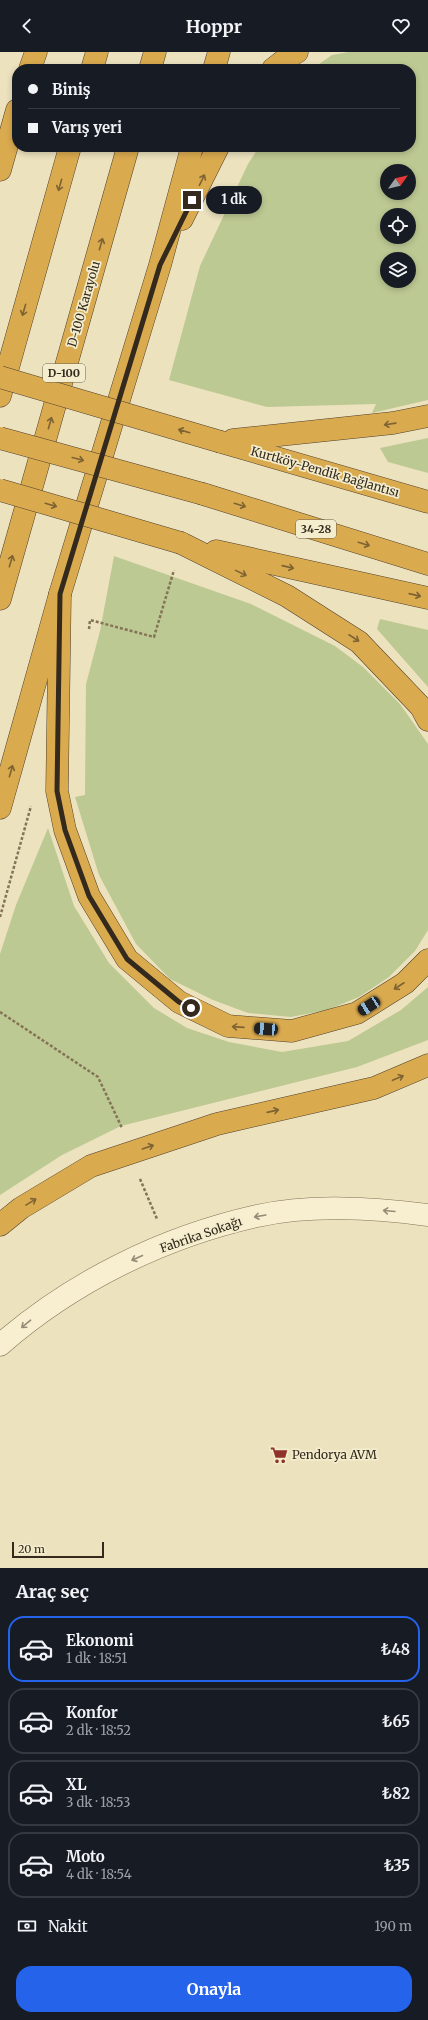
<!DOCTYPE html>
<html lang="tr">
<meta charset="utf-8">
<style>
:root{--surface:#171b24;--page:#242831;--text:#f1f3f6;--muted:#9ea1a6;--line:#363941;--accent:#2563eb}
body{margin:0;font-family:Merriweather,serif;background:var(--page);color:var(--text);height:100vh;display:flex;flex-direction:column;font-size:15px;white-space:nowrap}
*{box-sizing:border-box;margin:0}
p{font-size:13px;color:var(--muted)}
.icon{flex:none;width:22px;height:22px;fill:none;stroke:currentColor;stroke-width:2;stroke-linecap:round;stroke-linejoin:round}
.map{position:relative;height:1516px;overflow:hidden}
.sheet{display:flex;flex-direction:column;background:var(--surface);flex:1}
.sheet>*{flex:none}
.banner{position:absolute;left:12px;top:12px;width:404px;height:88px;border-radius:16px;box-shadow:0 2px 6px #0003;display:grid;align-content:center;height:88px;padding:0 16px;background:var(--surface)}
.needle{width:26px;rotate:56deg}
.fabs{position:absolute;left:380px;top:112px;display:grid;gap:8px}
.fabs a{display:grid;place-items:center;width:36px;height:36px;border-radius:50%;background:var(--surface);box-shadow:0 2px 6px #0003;font-size:20px}
.scale{position:absolute;left:12px;bottom:10px;width:92px;box-sizing:border-box;padding-left:4px;border:2px solid #33291c;border-top:0;font-size:11px;line-height:14px;white-space:nowrap;color:#33291c;-webkit-text-stroke:3px #f3eccd;paint-order:stroke}
.end{position:absolute;width:18px;height:18px;margin:-9px;border:5px solid #33291c;background:#fff;box-shadow:0 0 0 2px #fff}
.from{border-radius:50%}
.bubble{position:absolute;height:28px;border-radius:14px;background:var(--surface);box-shadow:0 2px 6px #0003;font-size:13px;font-weight:700;line-height:28px;text-align:center}
.car{position:absolute;width:12px;height:24px;margin:-12px -6px;border-radius:5px;box-shadow:0 0 3px 1px #0007;background:linear-gradient(#222 24%,#8ab4d8 0 40%,#222 0 76%,#8ab4d8 0 86%,#222 0)}
.banner b{display:flex;align-items:center;gap:14px;height:38px;font-size:15px}
.banner b+b{border-top:1px solid var(--line)}
.banner i{width:10px;height:10px;background:var(--text)}
ul{padding:0;list-style:none}
li{display:flex;align-items:center;gap:12px;height:66px;margin:0 8px 6px;padding:0 8px;border:2px solid var(--line);border-radius:16px}
li div{flex:1}
li b{display:block;font-size:15px}
li em{font-style:normal;font-weight:700}
li.selected{border-color:var(--accent)}
li>.icon{width:36px;height:36px;stroke-width:1.5}
h2{padding:0 16px;font-size:18px;line-height:48px}
.pay{display:flex;align-items:center;gap:10px;height:44px;padding:0 16px;font-size:15px}
.pay p{margin-inline-start:auto}
.primary-button{display:flex;gap:8px;margin-top:auto;padding:8px 16px}
.primary-button a{flex:1;height:46px;border-radius:16px;background:var(--accent);color:#fff;font-size:16px;font-weight:700;line-height:46px;text-align:center}
header{display:flex;justify-content:space-between;align-items:center;height:52px;padding:0 16px;background:var(--surface);font-size:18px;font-weight:700}
.map>svg:first-child{display:block}
.green{fill:#bdc993;fill-rule:evenodd}
.lines{fill:none;stroke-linecap:round;stroke-linejoin:round}
.minor-casing{stroke:#837357;stroke-width:23}
.highway-casing{stroke:#50402c;stroke-width:23}
.path{stroke:#837357;stroke-width:2.5;stroke-dasharray:3 2;stroke-linecap:butt}
.minor{stroke:#f7efd0;stroke-width:22}
.highway{stroke:#daaa4f;stroke-width:22}
.highway-bridge-casing{stroke:#50402c;stroke-width:23;stroke-linecap:butt}
.highway-bridge{stroke:#daaa4f;stroke-width:22}
.oneway{stroke:#7e6333}
.oneway2{stroke:#958c76}
.route{stroke:#33291c;stroke-width:5}
.labels{text-anchor:middle;stroke-width:3.5;stroke-linejoin:round;paint-order:stroke}
.shield{fill:#f3eccd;stroke:#6d6451;stroke-width:1}
.shield-label{font-size:11px;font-weight:bold;fill:#33291c}
.street-label{font-size:12px;fill:#33291c;stroke:#f3eccd}
.poi-label{font-size:12px;fill:#33291c;stroke:#f3eccd;text-anchor:start}
</style>
<header><svg class="icon" aria-label="back" viewBox="0 0 24 24"><path d="M15 5l-7 7 7 7"/></svg>Hoppr<svg class="icon" aria-label="heart" viewBox="0 0 24 24"><path d="M12 20l-8-8c-3-5 5-10 8-4 3-6 11-1 8 4z"/></svg></header>
<div class="map">
<svg width="428" height="1516" viewBox="0 0 428 1516">
<rect width="100%" height="100%" fill="#ece2be"/>
<!-- green -->
<g class="green">
<path d="M349,0H428V348L372,361L376,352L267,355L169,328L200,214L248,112L259,95H411V17H312L332,3ZM387,119H409V141H387ZM387,163H409V185H387ZM387,207H409V229H387Z"/>
<polygon points="428,386 428,421 388,410 380,396"/>
<polygon points="114,504 251,552 335,594 363,615 400,652 428,692 428,878 415,899 389,925 359,945 327,958 291,965 248,961 213,948 170,927 136,892 99,823 75,745 85,743 86,632 100,579"/>
<polygon points="380,567 428,578 428,635 377,577"/>
<polygon points="48,776 74,854 109,911 154,956 187,976 229,990 282,1000 348,989 401,958 428,935 428,988 357,1015 121,1074 62,1103 0,1143 0,902 16,853"/>
</g>
<g class="lines">
<!-- minor casing -->
<g class="minor-casing">
<path id="minor" d="M0,1293C72,1230 163,1185 257,1164C312,1152 372,1156 428,1163"/>
</g>
<!-- highway casing -->
<g class="highway-casing">
<g id="highway">
<polyline points="30,17 36,0"/>
<polyline points="92,17 97,0"/>
<polyline points="150,17 155,0"/>
<polyline points="214,17 219,0"/>
<polyline points="273,17 287,6 297,0"/>
<polyline points="0,118 17,58"/>
<polyline points="182,167 218,95"/>
<polyline points="0,344 70,95"/>
<polyline points="233,388 393,371 428,364"/>
<polyline points="221,390 428,450"/>
<polyline points="203,442 428,512"/>
<polyline points="181,491 287,544 359,590 421,655 428,668"/>
<polyline points="216,499 428,546"/>
<polyline points="60,542 57,739 65,778 89,844 127,907 179,950 228,974 292,979 357,961 405,931 428,908"/>
<polyline points="0,547 128,95"/>
<polyline points="0,756 60,542 160,213 192,95"/>
<polyline points="0,1173 21,1156 91,1114 217,1072 374,1036 428,1013"/>
</g>
</g>
<!-- path -->
<g class="path">
<polyline points="89,577 90,568 154,585 174,518"/>
<polyline points="0,865 31,754"/>
<polyline points="0,960 98,1025 122,1076"/>
<polyline points="140,1127 157,1167"/>
</g>
<!-- minor -->
<use href="#minor" class="minor"/>
<!-- highway -->
<use href="#highway" class="highway"/>
<!-- highway-bridge casing -->
<g class="highway-bridge-casing">
<g id="highway-bridge">
<polyline points="0,325 221,390"/>
<polyline points="0,386 203,442"/>
<polyline points="0,438 181,491"/>
</g>
</g>
<!-- highway-bridge -->
<use href="#highway-bridge" class="highway-bridge"/>
</g>
<!-- one-way arrows -->
<defs><path id="oneway-shaft" d="M-6 0H5M1.5-3L5.5 0L1.5 3" fill="none" stroke-width="1.6" stroke-linecap="round" stroke-linejoin="round"/></defs>
<g class="oneway">
<use href="#oneway-shaft" transform="translate(202 128) rotate(-64)"/>
<use href="#oneway-shaft" transform="translate(60 133) rotate(106)"/>
<use href="#oneway-shaft" transform="translate(101 192) rotate(-74)"/>
<use href="#oneway-shaft" transform="translate(24 258) rotate(106)"/>
<use href="#oneway-shaft" transform="translate(50 371) rotate(-74)"/>
<use href="#oneway-shaft" transform="translate(390 372) rotate(172)"/>
<use href="#oneway-shaft" transform="translate(184 379) rotate(-164)"/>
<use href="#oneway-shaft" transform="translate(78 407) rotate(15)"/>
<use href="#oneway-shaft" transform="translate(51 453) rotate(16)"/>
<use href="#oneway-shaft" transform="translate(240 453) rotate(17)"/>
<use href="#oneway-shaft" transform="translate(364 492) rotate(17)"/>
<use href="#oneway-shaft" transform="translate(11 509) rotate(-74)"/>
<use href="#oneway-shaft" transform="translate(288 515) rotate(13)"/>
<use href="#oneway-shaft" transform="translate(241 521) rotate(26)"/>
<use href="#oneway-shaft" transform="translate(415 543) rotate(13)"/>
<use href="#oneway-shaft" transform="translate(354 586) rotate(33)"/>
<use href="#oneway-shaft" transform="translate(11 719) rotate(-74)"/>
<use href="#oneway-shaft" transform="translate(399 934) rotate(147)"/>
<use href="#oneway-shaft" transform="translate(238 975) rotate(-176)"/>
<use href="#oneway-shaft" transform="translate(398 1026) rotate(-23)"/>
<use href="#oneway-shaft" transform="translate(273 1059) rotate(-13)"/>
<use href="#oneway-shaft" transform="translate(148 1095) rotate(-19)"/>
<use href="#oneway-shaft" transform="translate(31 1150) rotate(-31)"/>
</g>
<g class="oneway2">
<use href="#oneway-shaft" transform="translate(389 1159) rotate(-175)"/>
<use href="#oneway-shaft" transform="translate(260 1164) rotate(170)"/>
<use href="#oneway-shaft" transform="translate(137 1206) rotate(156)"/>
<use href="#oneway-shaft" transform="translate(26 1272) rotate(140)"/>
</g>
<g class="lines">
<!-- route -->
<polyline class="route" points="191,956 179,950 127,907 89,844 65,778 57,739 60,542 160,213 192,148"/>
</g>
<!-- icons -->
<defs>
<g id="supermarket-bare" transform="scale(1.38)"><path d="M-6-5.5h2.5l.6 2H6L4.5 2H-2.5L-4.4-4H-6ZM-1.5 3.2a1.3 1.3 0 1 0 .1 0ZM3 3.2a1.3 1.3 0 1 0 .1 0Z" fill="#90332a" stroke="#f3eccd" stroke-width="2.5" paint-order="stroke"/></g>
</defs>
<g fill-rule="evenodd">
<use href="#supermarket-bare" x="279" y="1403"/>
</g>
<g class="labels">
<!-- shield labels -->
<g class="shield">
<rect x="43" y="312" width="42" height="18" rx="3"/>
<rect x="296" y="468" width="40" height="18" rx="3"/>
</g>
<g class="shield-label">
<text x="64" y="325">D-100</text>
<text x="316" y="481">34-28</text>
</g>
<!-- street labels -->
<g class="street-label">
<text transform="translate(84 252) rotate(-74)" y="4">D-100 Karayolu</text>
<text transform="translate(325 420) rotate(16)" y="4">Kurtköy-Pendik Bağlantısı</text>
<text transform="translate(201 1183) rotate(-19)" y="4">Fabrika Sokağı</text>
</g>
<!-- poi labels -->
<g class="poi-label">
<text x="292" y="1407">Pendorya AVM</text>
</g>
</g>
</svg>
<div class="fabs">
<a><svg class="needle" viewBox="-14 -14 28 28"><path d="M0-13l5 13h-10z" fill="#e53935"/><path d="M0 13l5-13h-10z" fill="#9ea1a6"/></svg></a>
<a><svg class="icon" aria-label="locate" viewBox="0 0 24 24"><circle cx="12" cy="12" r="6"/><path d="M12 2v4M12 18v4M2 12h4M18 12h4"/></svg></a>
<a><svg class="icon" aria-label="layers" viewBox="0 0 24 24"><path d="M12 4l9 5-9 5-9-5zM3 14l9 5 9-5"/></svg></a>
</div>
<div class="scale">20 m</div>
<i class="end from" style="left:191px;top:956px"></i>
<i class="end" style="left:192px;top:148px"></i>
<div class="bubble" style="left:206px;top:134px;width:56px">1 dk</div>
<i class="car" style="left:369px;top:954px;rotate:237deg"></i>
<i class="car" style="left:266px;top:977px;rotate:274deg"></i>
<div class="banner">
<b><i class="from"></i>Biniş</b>
<b><i></i>Varış yeri</b>
</div>
</div>
<section class="sheet">
<h2>Araç seç</h2>
<ul>
<li class="selected"><svg class="icon" aria-label="car" viewBox="0 0 24 24"><path d="M5 17H2v-5l4-1 3-4h7l3 4 3 1v5h-3M9 17h6M6 11h13"/><circle cx="7" cy="17" r="2"/><circle cx="17" cy="17" r="2"/></svg><div><b>Ekonomi</b><p>1 dk · 18:51</p></div><em>₺48</em></li>
<li><svg class="icon" aria-label="car" viewBox="0 0 24 24"><path d="M5 17H2v-5l4-1 3-4h7l3 4 3 1v5h-3M9 17h6M6 11h13"/><circle cx="7" cy="17" r="2"/><circle cx="17" cy="17" r="2"/></svg><div><b>Konfor</b><p>2 dk · 18:52</p></div><em>₺65</em></li>
<li><svg class="icon" aria-label="car" viewBox="0 0 24 24"><path d="M5 17H2v-5l4-1 3-4h7l3 4 3 1v5h-3M9 17h6M6 11h13"/><circle cx="7" cy="17" r="2"/><circle cx="17" cy="17" r="2"/></svg><div><b>XL</b><p>3 dk · 18:53</p></div><em>₺82</em></li>
<li><svg class="icon" aria-label="car" viewBox="0 0 24 24"><path d="M5 17H2v-5l4-1 3-4h7l3 4 3 1v5h-3M9 17h6M6 11h13"/><circle cx="7" cy="17" r="2"/><circle cx="17" cy="17" r="2"/></svg><div><b>Moto</b><p>4 dk · 18:54</p></div><em>₺35</em></li>
</ul>
<div class="pay"><svg class="icon" aria-label="cash" viewBox="0 0 24 24"><path d="M3 7h18v10H3z"/><circle cx="12" cy="12" r="2"/></svg>Nakit<p>190 m</p></div>
<div class="primary-button"><a>Onayla</a></div>
</section>
